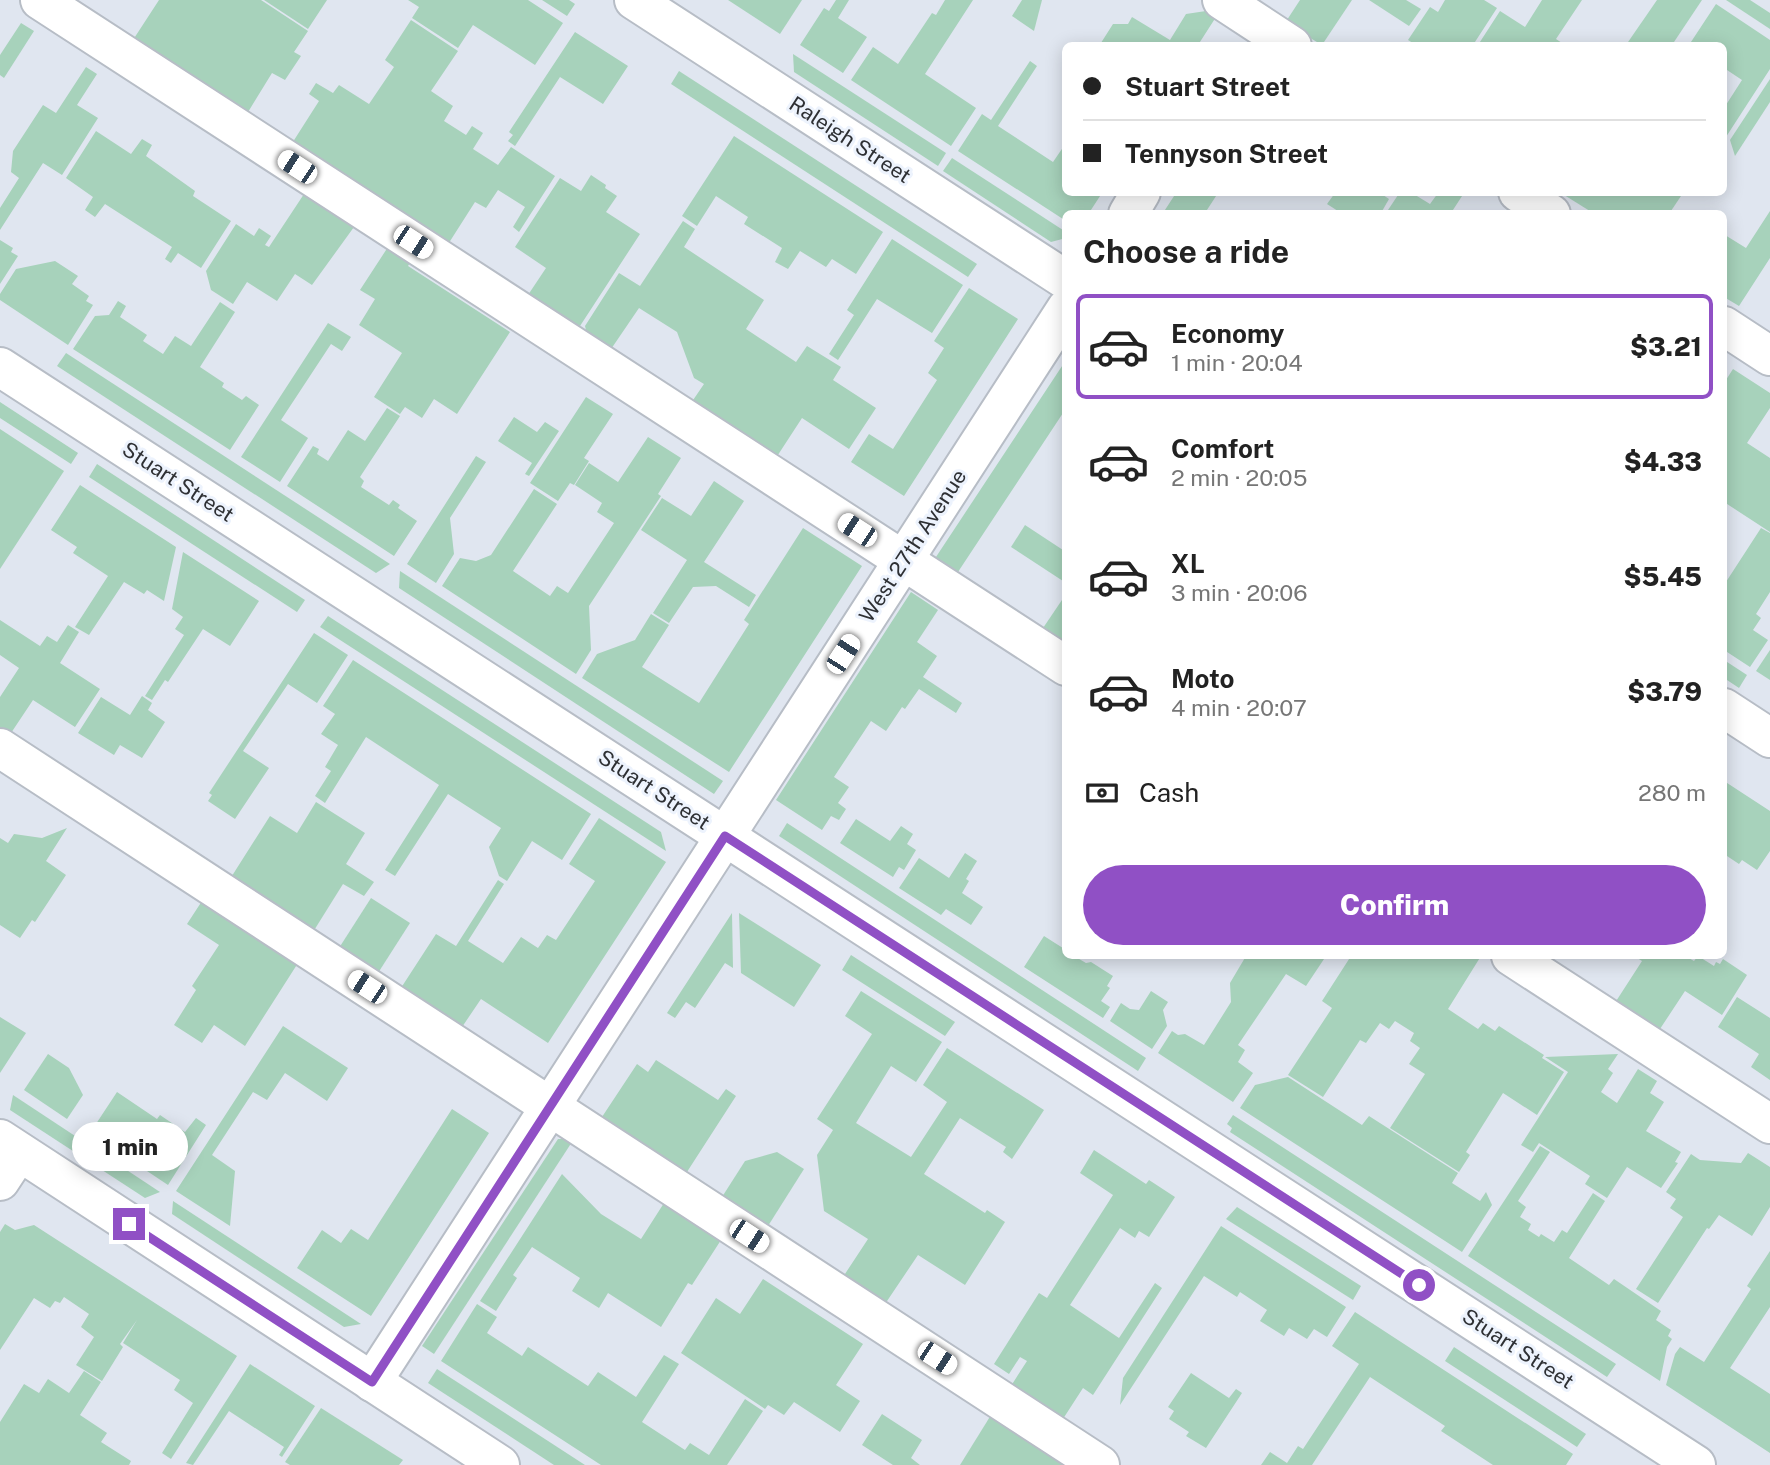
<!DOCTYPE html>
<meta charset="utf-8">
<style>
:root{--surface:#fff;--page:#f6f6f6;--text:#222;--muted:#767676;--line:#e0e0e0;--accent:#9050c5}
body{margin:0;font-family:"Public Sans",sans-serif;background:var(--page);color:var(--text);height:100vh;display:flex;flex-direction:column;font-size:26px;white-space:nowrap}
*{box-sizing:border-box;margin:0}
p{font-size:23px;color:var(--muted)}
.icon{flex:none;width:38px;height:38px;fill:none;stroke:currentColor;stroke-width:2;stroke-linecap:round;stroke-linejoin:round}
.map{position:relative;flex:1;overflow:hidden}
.drawer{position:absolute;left:1062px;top:210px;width:665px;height:749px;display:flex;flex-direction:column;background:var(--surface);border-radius:10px;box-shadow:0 4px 18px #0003}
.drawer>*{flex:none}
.top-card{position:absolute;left:1062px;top:42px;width:665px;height:154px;border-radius:10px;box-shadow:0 4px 18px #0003;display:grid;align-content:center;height:154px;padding:0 21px;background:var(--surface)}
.end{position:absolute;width:32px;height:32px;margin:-16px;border:9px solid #9050c5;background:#fff;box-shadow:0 0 0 4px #fff}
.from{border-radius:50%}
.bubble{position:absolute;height:49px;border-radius:24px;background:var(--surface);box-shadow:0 4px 18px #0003;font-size:23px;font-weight:800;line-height:49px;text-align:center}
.car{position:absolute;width:21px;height:42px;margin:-21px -10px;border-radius:9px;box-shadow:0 0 5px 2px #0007;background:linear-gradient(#fff 24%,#345 0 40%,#fff 0 76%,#345 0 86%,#fff 0)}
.top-card b{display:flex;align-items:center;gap:24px;height:66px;font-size:26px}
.top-card b+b{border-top:2px solid var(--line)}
.top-card i{width:18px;height:18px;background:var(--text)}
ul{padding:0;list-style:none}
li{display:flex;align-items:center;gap:21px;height:105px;margin:0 14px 10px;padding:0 7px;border:4px solid transparent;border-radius:10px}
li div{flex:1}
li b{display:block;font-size:26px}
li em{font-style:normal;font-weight:800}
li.on{border-color:var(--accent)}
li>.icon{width:63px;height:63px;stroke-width:1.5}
h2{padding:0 21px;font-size:32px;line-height:84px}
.pay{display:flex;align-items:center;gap:18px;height:77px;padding:0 21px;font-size:26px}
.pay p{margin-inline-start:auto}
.cta{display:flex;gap:14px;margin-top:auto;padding:14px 21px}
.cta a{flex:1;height:80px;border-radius:42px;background:var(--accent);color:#fff;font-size:28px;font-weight:800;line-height:80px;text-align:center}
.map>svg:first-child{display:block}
.green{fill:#a7d2bb}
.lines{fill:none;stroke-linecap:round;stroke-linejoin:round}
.minor-casing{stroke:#b7bdc6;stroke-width:42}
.minor{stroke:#fff;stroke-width:38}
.route{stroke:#9050c5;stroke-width:9}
.labels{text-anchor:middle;stroke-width:6;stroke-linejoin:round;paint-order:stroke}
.street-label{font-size:21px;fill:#2e3034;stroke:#edf3fd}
</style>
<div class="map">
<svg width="1770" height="1465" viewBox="0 0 1770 1465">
<rect width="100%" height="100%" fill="#e0e6f0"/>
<!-- green -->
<g class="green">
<polygon points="159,0 261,0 308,31 294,52 301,56 285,80 272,73 245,117 131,43"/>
<polygon points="264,0 327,0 308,29"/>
<polygon points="408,0 528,0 563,23 535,65 473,25 458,48 412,18 419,7"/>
<polygon points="542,0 569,0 575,4 567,16"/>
<polygon points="728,0 802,0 780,34"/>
<polygon points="836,0 849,0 838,18 867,37 843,73 800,45 824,8 829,11"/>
<polygon points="945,0 973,0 925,74 976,108 951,146 851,80 873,47 898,64 932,13 936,15"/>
<polygon points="1022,0 1042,0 1034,31 1012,16"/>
<polygon points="1300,0 1352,0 1322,45 1285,23"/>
<polygon points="1369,0 1406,0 1421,9 1409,26"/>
<polygon points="1445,0 1484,0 1497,8 1473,45 1416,45 1408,40 1430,7 1438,12"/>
<polygon points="1542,0 1582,0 1556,39 1565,45 1478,45 1500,11 1525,27"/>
<polygon points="1657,0 1702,0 1672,45 1626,45"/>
<polygon points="1726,0 1750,0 1770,13 1770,29"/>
<polygon points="1716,4 1770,40 1770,69 1724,140 1724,108 1742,80 1724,68 1724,46 1689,45"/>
<polygon points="1206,11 1216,17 1198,45 1099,46 1113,24 1128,24 1132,17 1170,40 1186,14"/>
<polygon points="411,20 458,51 431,91 453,106 444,121 466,135 472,126 483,133 473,149 498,165 511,147 555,176 519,232 513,227 525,207 498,190 486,208 475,202 445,249 289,148 319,101 309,94 316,83 333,93 339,85 369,104 394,67 385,60"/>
<polygon points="21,23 34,31 4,78 0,75 0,55"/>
<polygon points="575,32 628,66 603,104 560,77 515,146 508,141 513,135 509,132"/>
<polygon points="793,54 946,153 938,166 794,72"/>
<polygon points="1030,61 1037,66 998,126 1053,162 1066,143 1066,192 1102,193 1089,213 1066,214 1066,221 958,151 982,114 991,120"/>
<polygon points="86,67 97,74 77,105 98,118 62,175 43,163 0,230 0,208 19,178 11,172 13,151 43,105 56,113"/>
<polygon points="679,71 977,264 968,277 671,84"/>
<polygon points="1770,79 1770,102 1735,156 1730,140"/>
<polygon points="96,131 131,154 142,139 152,145 146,156 195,191 193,196 231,221 201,268 178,253 171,263 165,259 172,247 105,204 95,217 85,210 93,197 66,178"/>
<polygon points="734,136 883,232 856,274 832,259 826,267 800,251 788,269 775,262 782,248 744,224 748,217 716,196 697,226 682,216"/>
<polygon points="952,158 1066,232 1066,238 1051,242 943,171"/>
<polygon points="591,175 606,185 605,188 617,196 606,212 640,234 580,326 564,327 524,301 546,268 515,247 560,178 581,191"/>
<polygon points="1400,192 1412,193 1430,204 1438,193 1464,193 1451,213 1386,213"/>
<polygon points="1176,193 1176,192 1218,193 1205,213 1163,213"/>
<polygon points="1335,193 1380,193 1389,199 1381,213 1341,213 1327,204"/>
<polygon points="1561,193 1683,193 1669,214 1593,213"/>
<polygon points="304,194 354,227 312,285 295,274 277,301 247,282 233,304 211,290 206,271 236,224 254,236 259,228 271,236 265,245 269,247"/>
<polygon points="1770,211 1770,258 1739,306 1724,297 1724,237 1725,235 1746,248"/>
<polygon points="683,221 695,229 684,247 764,300 746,329 796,362 807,346 841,367 833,380 876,408 849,449 802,418 774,461 689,406 704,384 694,378 677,332 639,308 607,355 589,343 585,326 619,273 640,286"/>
<polygon points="892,239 963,285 932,333 877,299 838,360 829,354 854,315 847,310"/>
<polygon points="0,240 13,248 11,252 18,256 0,284"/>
<polygon points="388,247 411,261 408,266 510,332 457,414 434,399 422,418 405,407 400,414 374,397 402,353 359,325 375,299 360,290"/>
<polygon points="55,261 78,276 72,284 89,296 86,301 93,305 68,345 0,300 0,294 16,269"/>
<polygon points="969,288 1018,319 904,496 851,462 869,434 893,449 937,380 928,373 944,348 934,341"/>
<polygon points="118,301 126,306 120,317 147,335 143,341 163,354 175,336 191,346 220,302 235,312 200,367 224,383 222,387 242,400 246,396 259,405 230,450 73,349 95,316 109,315"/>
<polygon points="328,323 351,337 342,351 331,344 281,420 308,438 280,482 241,457"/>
<polygon points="66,353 390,564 376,573 57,366"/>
<polygon points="1066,360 1066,414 1063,413 956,575 934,560"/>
<polygon points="1733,369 1770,393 1770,408 1747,443 1770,458 1770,532 1724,502 1724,383"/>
<polygon points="586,397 613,414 584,458 589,461 574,485 570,483 558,501 530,483"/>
<polygon points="0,402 78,453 71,464 0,418"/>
<polygon points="387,408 400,416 360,477 364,481 361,487 389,505 393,500 400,505 398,508 417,521 394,556 287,486 313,446 319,449 317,454 328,461 348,430 365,441"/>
<polygon points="514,417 537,432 545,422 559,431 529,476 525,474 532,463 498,441"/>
<polygon points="0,429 64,471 0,569"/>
<polygon points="648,437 681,458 658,494 661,496 589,606 591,650 576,674 442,586 460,558 476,561 491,555 534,489 557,504 513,571 550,596 557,586 568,593 614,523 597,512 602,503 575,485 589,463 618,482"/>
<polygon points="476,456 486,462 450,518 454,554 436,583 407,564"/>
<polygon points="97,464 305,600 297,612 89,477"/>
<polygon points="714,481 744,501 704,562 756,595 749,607 716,586 693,587 669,623 653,613 687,560 641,530 662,498 691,516"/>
<polygon points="80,485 176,547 164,601 147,590 144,594 124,582 89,635 75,627 108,576 73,553 77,547 51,530"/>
<polygon points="1025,525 1066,552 1066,583 1011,547"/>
<polygon points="803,528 862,566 729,772 582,678 597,654 635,640 651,614 669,625 642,667 699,703 749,624 744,620"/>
<polygon points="1761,528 1770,533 1770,592 1756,614 1761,618 1753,630 1768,640 1750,667 1724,650 1724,585"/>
<polygon points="183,552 259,601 230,646 203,629 168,682 165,680 152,700 145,696 184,635 175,629 183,617 172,609"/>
<polygon points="400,571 723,781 714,794 399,588"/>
<polygon points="911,592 938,610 917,642 937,656 923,677 962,703 956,713 919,689 905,709 902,707 886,731 871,721 834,777 849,787 838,803 846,809 839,820 831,816 822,830 776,800"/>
<polygon points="1066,594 1066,637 1059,647 1039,634"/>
<polygon points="328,616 661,832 666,851 320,627"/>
<polygon points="0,620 40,646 47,636 57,642 68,625 79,632 60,663 100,689 75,727 33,700 9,736 0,730 0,697 19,668 0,655"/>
<polygon points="314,633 348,655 317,703 288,684 243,751 269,768 235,819 208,801 212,795 209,793"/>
<polygon points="1770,650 1770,680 1756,671"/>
<polygon points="353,660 591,814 562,860 532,841 507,881 499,876 489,847 501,828 448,794 395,876 385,870 439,785 366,737 325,803 315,796 331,771 325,767 338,745 321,734 335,714 323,706"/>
<polygon points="1724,660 1747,675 1739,688 1724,678"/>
<polygon points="142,696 152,703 148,710 165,722 142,758 120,745 114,755 78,733 101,697 130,715"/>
<polygon points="1724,781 1770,811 1770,851 1757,870 1742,860 1739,864 1724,854"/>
<polygon points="316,802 365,833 346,864 374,882 364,896 343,884 313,932 230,879 270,816 297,833"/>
<polygon points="599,818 666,862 548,1043 481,999 460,1030 399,991 436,934 456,946 498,880 504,884 468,941 503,963 521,937 538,948 547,935 556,940 595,881 569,864"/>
<polygon points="856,819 890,841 901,826 913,834 907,844 916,850 904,870 899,867 893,877 840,843"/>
<polygon points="787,823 1146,1058 1138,1071 779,836"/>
<polygon points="67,828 46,861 66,875 35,922 32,920 20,938 0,925 0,838 8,843 14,834 42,838"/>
<polygon points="965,853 977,861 966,879 969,881 962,893 983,907 971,925 946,909 941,915 899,888 919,858 949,878"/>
<polygon points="371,898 410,923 378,973 339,948"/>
<polygon points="202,901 298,963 245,1046 214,1025 202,1043 174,1025 196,990 192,986 219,945 187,924"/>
<polygon points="732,913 733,968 725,963 695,1008 686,1002 675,1018 667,1013"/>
<polygon points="739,913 821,965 794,1007 741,973"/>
<polygon points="1044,936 1066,950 1066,956 1074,956 1086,963 1091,962 1113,976 1107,986 1110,988 1101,1001 1110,1007 1103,1018 1024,967"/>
<polygon points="851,955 955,1022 945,1036 842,970"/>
<polygon points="1246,956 1326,956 1306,986 1286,974 1238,1045 1245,1050 1238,1062 1253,1073 1233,1102 1158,1053 1172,1031 1178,1035 1185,1034 1204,1045 1231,1002 1230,983"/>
<polygon points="1351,956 1481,956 1448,1009 1478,1029 1483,1023 1495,1031 1499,1026 1544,1055 1542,1058 1564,1072 1537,1115 1503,1093 1466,1152 1470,1155 1459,1172 1390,1128 1425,1074 1409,1064 1420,1048 1410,1041 1414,1033 1395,1021 1389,1029 1380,1023 1366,1043 1360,1040 1323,1097 1288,1075 1332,1008 1322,1001"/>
<polygon points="1634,956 1685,956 1694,961 1698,956 1714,966 1716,962 1720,964 1723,959 1747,975 1722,1015 1685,991 1658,1032 1611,1009 1642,961"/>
<polygon points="861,991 942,1042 916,1082 891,1066 856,1123 911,1157 947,1102 923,1085 947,1048 1044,1110 1012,1159 1003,1152 1006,1147 960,1118 924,1174 985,1213 987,1210 1005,1222 965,1285 918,1255 883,1307 841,1280 868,1239 824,1211 817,1155 833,1130 817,1119 872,1034 845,1016"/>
<polygon points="1151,991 1168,1002 1163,1010 1167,1026 1152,1049 1110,1021 1121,1003 1130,1009 1139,1010"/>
<polygon points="1737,997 1770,1018 1770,1080 1751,1067 1759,1054 1718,1027"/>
<polygon points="0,1017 26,1033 0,1073"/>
<polygon points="283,1026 348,1068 327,1101 285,1073 267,1100 253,1092 212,1155 235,1171 230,1226 176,1191"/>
<polygon points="48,1054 69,1068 83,1095 67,1119 24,1090"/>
<polygon points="1618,1054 1608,1069 1613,1073 1601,1092 1617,1103 1638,1069 1657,1081 1650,1093 1664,1102 1646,1131 1681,1152 1675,1162 1678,1163 1661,1188 1627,1167 1607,1198 1585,1184 1590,1176 1539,1143 1533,1152 1521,1145 1568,1072 1545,1057"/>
<polygon points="656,1060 718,1100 726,1089 736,1096 685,1175 600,1120 637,1064 648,1072"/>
<polygon points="1288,1077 1362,1125 1369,1116 1458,1173 1452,1183 1480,1201 1486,1192 1492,1205 1462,1252 1240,1108 1255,1085"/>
<polygon points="117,1092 157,1119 160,1115 185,1132 196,1118 206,1125 168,1185 90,1133"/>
<polygon points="13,1095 160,1192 145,1198 10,1110"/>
<polygon points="452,1109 489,1133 371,1316 297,1268 322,1230 341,1243 351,1229 368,1240"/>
<polygon points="1233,1115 1616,1364 1607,1377 1230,1132 1232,1128 1227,1124"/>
<polygon points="558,1139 566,1139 572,1142 434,1354 422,1346"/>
<polygon points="1540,1146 1550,1152 1518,1201 1526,1207 1520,1217 1531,1224 1528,1230 1539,1237 1541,1234 1554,1242 1562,1230 1567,1233 1593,1193 1605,1201 1569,1258 1609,1285 1614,1279 1661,1311 1656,1320 1671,1330 1668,1336 1672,1339 1667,1347 1660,1381 1468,1256"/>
<polygon points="1094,1150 1146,1184 1149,1180 1175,1197 1149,1237 1139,1231 1135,1238 1120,1228 1070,1305 1119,1338 1155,1283 1162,1288 1093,1395 1083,1388 1061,1422 1009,1389 1027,1361 1020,1357 1009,1374 994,1364 1039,1293 1047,1298 1113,1195 1080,1173"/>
<polygon points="777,1152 804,1169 768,1226 722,1197 745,1161"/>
<polygon points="1748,1153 1770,1167 1770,1207 1752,1236 1719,1215 1709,1229 1707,1228 1658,1303 1636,1289 1683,1217 1670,1208 1676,1199 1666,1192 1691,1154 1700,1160 1741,1163"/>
<polygon points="562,1174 601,1214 641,1239 664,1203 721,1240 692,1285 688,1283 661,1327 608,1293 599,1308 572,1291 580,1278 532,1247 513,1275 517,1278 496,1311 480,1301"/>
<polygon points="173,1201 361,1324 344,1327 172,1214"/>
<polygon points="1237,1207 1361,1286 1353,1300 1226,1219"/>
<polygon points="5,1224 15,1230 34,1225 237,1356 171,1459 162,1453 193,1403 174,1390 180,1380 123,1343 137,1320 120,1344 123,1347 102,1381 76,1365 94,1337 81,1327 89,1314 64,1297 60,1303 55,1301 50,1308 34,1298 0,1350 0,1232"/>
<polygon points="1221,1226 1346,1307 1327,1337 1314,1329 1307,1339 1289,1328 1284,1336 1260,1321 1267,1310 1240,1292 1237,1297 1204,1276 1120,1405 1123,1378"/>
<polygon points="1770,1251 1770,1307 1730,1368 1770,1394 1770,1453 1666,1385 1675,1354 1680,1347 1704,1362 1751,1289 1747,1286"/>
<polygon points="763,1279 863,1344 836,1385 860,1401 840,1432 794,1402 784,1415 768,1405 765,1409 681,1353 716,1298 740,1314"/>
<polygon points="477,1304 497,1317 487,1333 522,1356 528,1347 588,1386 598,1372 636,1397 664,1355 679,1364 642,1422 685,1450 690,1443 709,1455 745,1399 763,1411 727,1465 601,1465 441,1361"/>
<polygon points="1355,1312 1573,1454 1566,1465 1493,1465 1441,1431 1445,1426 1370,1377 1312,1465 1261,1465 1270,1452 1287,1463 1298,1446 1303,1449 1359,1364 1332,1346"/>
<polygon points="1454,1347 1586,1434 1577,1447 1445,1361"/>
<polygon points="250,1364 315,1406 282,1457 279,1455 284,1447 229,1411 193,1465 186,1463"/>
<polygon points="437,1369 585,1465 554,1465 428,1383"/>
<polygon points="84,1371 101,1382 80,1415 107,1433 101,1442 131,1461 129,1465 0,1465 0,1422 24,1384 39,1393 48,1379 69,1393"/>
<polygon points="1191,1373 1229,1398 1236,1389 1242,1393 1206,1448 1186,1436 1189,1432 1169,1419 1174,1411 1168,1407"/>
<polygon points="321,1408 403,1460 399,1465 290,1465 285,1462"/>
<polygon points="882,1414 922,1440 911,1458 920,1465 893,1465 862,1445"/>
<polygon points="991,1415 1069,1465 960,1465"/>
</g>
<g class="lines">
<!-- minor casing -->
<g class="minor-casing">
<g id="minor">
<polyline points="40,0 1066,666"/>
<polyline points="634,0 1066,280"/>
<polyline points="1222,0 1292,46"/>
<polyline points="1518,192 1551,214"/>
<polyline points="1128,214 1141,192"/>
<polyline points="1724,326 1770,356"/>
<polyline points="0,367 1696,1465"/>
<polyline points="1724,708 1770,738"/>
<polyline points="0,748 1100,1465"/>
<polyline points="1511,956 1770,1124"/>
<polyline points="0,1139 500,1465"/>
<polyline points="0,1181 19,1152"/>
<polyline points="372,1382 1066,309"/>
</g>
</g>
<!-- minor -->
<use href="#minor" class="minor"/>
</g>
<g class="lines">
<!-- route -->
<polyline class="route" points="129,1224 372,1382 725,836 1419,1285"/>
</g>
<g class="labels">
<!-- street labels -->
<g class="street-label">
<text transform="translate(850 140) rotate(33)" y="7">Raleigh Street</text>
<text transform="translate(178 482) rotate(33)" y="7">Stuart Street</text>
<text transform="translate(913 546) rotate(-57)" y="7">West 27th Avenue</text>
<text transform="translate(654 790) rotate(33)" y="7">Stuart Street</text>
<text transform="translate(1518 1349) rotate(33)" y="7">Stuart Street</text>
</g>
</g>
</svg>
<i class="end from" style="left:1419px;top:1285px"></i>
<i class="end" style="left:129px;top:1224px"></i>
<div class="bubble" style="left:72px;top:1122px;width:116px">1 min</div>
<i class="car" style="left:297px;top:167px;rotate:303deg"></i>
<i class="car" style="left:413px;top:242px;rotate:123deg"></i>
<i class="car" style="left:857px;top:530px;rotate:303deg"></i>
<i class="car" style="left:843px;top:654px;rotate:33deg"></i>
<i class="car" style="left:367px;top:987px;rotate:303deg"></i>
<i class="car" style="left:749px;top:1236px;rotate:123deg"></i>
<i class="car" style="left:937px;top:1358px;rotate:123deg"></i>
<div class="top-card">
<b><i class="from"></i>Stuart Street</b>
<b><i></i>Tennyson Street</b>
</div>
<section class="drawer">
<h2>Choose a ride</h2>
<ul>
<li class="on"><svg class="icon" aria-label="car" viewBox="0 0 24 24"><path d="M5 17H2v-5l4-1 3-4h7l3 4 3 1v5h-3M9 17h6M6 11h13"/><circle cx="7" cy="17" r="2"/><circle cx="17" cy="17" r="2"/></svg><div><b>Economy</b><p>1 min · 20:04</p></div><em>$3.21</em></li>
<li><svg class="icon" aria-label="car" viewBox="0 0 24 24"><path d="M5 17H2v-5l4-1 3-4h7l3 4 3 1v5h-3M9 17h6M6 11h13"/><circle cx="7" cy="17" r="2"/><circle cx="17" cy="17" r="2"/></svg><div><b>Comfort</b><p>2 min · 20:05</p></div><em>$4.33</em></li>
<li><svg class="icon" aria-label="car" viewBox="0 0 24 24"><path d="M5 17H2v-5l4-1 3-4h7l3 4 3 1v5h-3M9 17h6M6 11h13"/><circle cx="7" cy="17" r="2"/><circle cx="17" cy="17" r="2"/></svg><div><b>XL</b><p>3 min · 20:06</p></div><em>$5.45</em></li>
<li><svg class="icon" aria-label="car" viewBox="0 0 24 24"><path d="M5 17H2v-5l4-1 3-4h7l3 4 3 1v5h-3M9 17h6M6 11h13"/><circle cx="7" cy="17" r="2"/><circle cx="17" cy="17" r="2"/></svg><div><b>Moto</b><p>4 min · 20:07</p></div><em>$3.79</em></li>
</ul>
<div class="pay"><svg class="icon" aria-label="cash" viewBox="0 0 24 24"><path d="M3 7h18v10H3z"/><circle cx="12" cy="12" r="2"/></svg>Cash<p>280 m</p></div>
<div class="cta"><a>Confirm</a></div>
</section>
</div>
